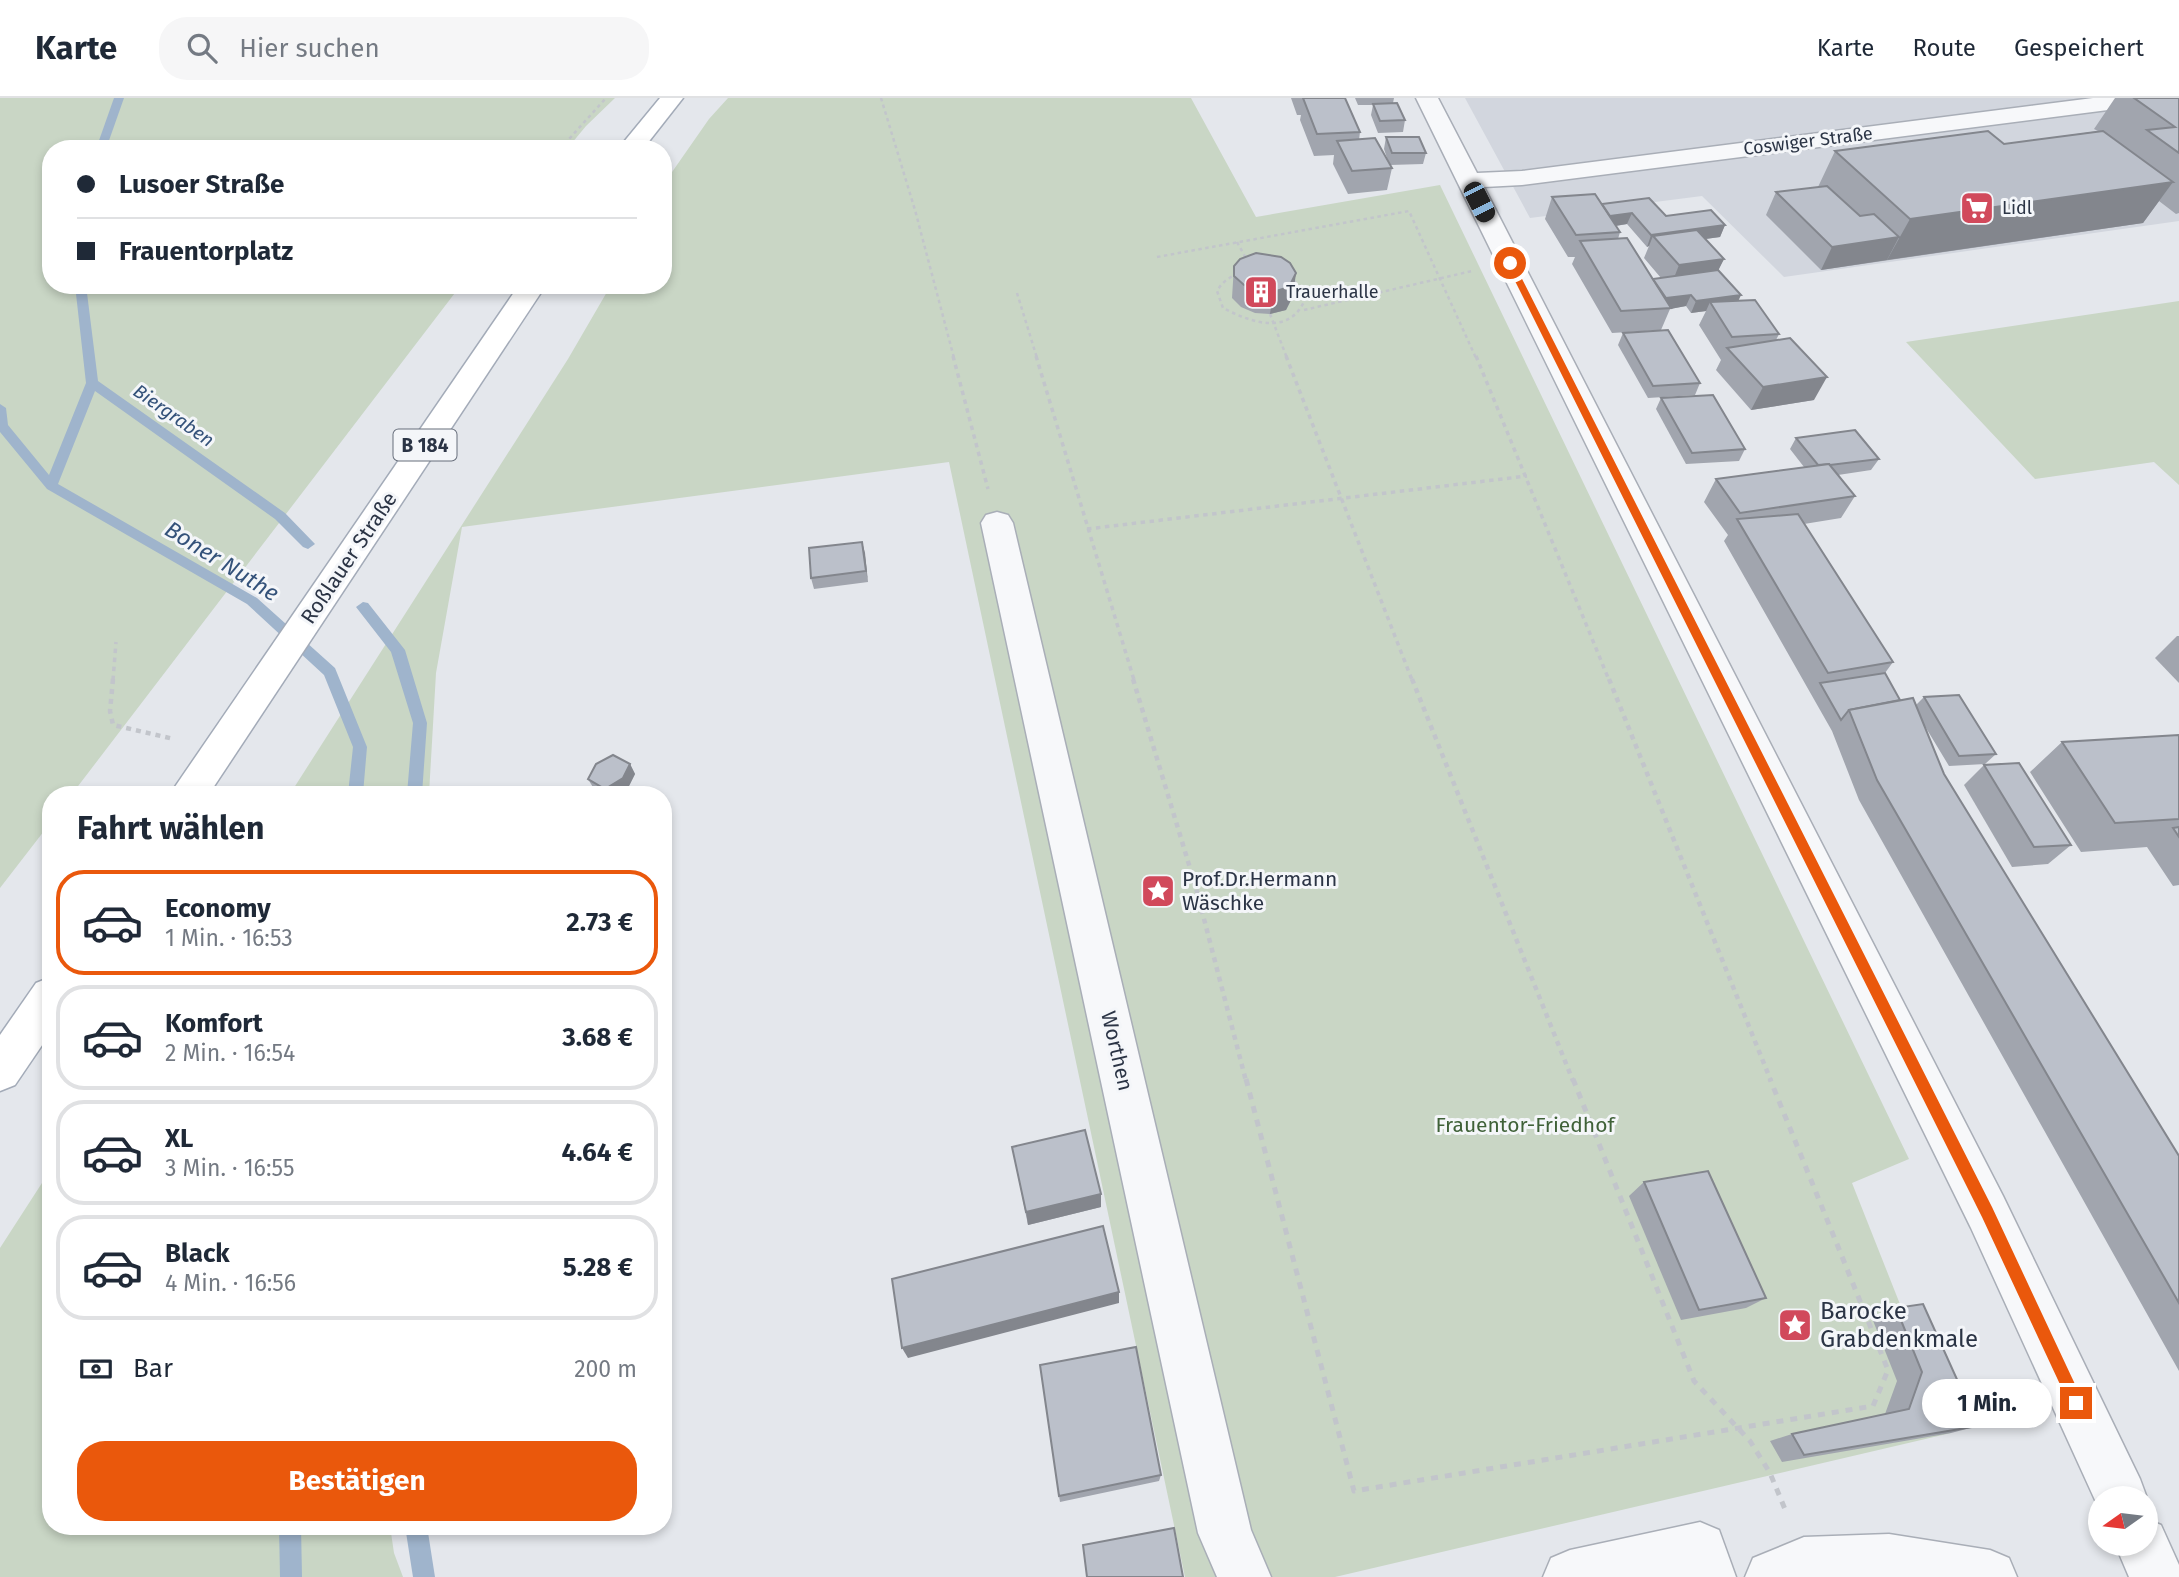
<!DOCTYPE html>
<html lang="de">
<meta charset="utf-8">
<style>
:root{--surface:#fff;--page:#f6f6f7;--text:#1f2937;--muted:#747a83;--line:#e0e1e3;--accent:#ea580c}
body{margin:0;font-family:"Fira Sans",sans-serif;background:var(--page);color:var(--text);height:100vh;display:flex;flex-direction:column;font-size:26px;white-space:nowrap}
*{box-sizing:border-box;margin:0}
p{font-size:23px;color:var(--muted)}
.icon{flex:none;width:38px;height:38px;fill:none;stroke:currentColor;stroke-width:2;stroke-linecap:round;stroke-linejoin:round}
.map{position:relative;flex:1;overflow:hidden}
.details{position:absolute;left:42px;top:688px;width:630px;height:749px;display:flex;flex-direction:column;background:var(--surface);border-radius:28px;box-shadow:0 4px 10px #0003}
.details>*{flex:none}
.guide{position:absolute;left:42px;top:42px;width:630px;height:154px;border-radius:28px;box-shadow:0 4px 10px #0003;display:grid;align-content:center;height:154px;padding:0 35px;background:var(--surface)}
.needle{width:46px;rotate:256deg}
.fabs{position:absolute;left:2088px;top:1388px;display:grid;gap:14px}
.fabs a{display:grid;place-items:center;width:70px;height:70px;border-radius:50%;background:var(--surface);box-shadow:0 4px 10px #0003;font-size:35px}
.end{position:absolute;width:32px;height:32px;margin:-16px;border:9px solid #ea580c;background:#fff;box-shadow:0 0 0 4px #fff}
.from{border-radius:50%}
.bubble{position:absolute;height:49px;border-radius:24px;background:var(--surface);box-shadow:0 4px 10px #0003;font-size:23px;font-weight:700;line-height:49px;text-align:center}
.car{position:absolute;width:21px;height:42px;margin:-21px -10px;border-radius:9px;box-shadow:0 0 5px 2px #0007;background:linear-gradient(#222 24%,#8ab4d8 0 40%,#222 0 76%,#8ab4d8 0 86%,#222 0)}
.guide b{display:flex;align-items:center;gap:24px;height:66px;font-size:26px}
.guide b+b{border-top:2px solid var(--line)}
.guide i{width:18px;height:18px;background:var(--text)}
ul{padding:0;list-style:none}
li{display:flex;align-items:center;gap:21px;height:105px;margin:0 14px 10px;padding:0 21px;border:4px solid var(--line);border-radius:28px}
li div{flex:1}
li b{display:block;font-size:26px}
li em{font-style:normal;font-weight:700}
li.selected{border-color:var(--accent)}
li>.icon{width:63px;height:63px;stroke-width:1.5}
h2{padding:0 35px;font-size:32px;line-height:84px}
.pay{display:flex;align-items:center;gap:18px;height:77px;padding:0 35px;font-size:26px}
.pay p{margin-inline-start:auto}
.primary-button{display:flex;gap:14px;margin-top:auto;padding:14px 35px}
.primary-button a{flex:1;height:80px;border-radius:28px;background:var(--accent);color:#fff;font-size:28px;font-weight:700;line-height:80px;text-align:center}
header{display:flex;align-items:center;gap:42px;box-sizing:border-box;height:98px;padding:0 35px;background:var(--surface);border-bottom:2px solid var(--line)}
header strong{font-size:33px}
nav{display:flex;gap:38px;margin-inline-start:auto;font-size:24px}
.search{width:490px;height:63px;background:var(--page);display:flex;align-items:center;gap:18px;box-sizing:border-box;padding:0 24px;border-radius:28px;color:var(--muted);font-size:26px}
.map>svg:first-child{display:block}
.built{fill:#d2d6de}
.green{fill:#c9d6c5}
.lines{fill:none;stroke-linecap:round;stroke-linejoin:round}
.stream{fill:#9fb4cc;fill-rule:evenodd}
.street-casing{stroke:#a9aeb7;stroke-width:3}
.primary-casing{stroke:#a3abb8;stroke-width:3}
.path-far3{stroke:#c2c5cb;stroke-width:2.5;stroke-dasharray:3.5 3.5;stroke-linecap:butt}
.path-far2{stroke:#c2c5cb;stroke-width:3.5;stroke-dasharray:4.5 4.5;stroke-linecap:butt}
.path-far1{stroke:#c2c5cb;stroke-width:4.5;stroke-dasharray:5 5;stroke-linecap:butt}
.path{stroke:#c2c5cb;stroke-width:5;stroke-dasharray:7 7;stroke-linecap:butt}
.street{fill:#f7f8fa;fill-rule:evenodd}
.primary{fill:#fff;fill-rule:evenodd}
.wall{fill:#a1a5ae;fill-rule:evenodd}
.shaded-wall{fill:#83868d}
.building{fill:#bbc0ca;stroke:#83868d;stroke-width:2}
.route{fill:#ea580c}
.labels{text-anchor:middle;stroke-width:6;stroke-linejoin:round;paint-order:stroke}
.far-street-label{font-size:18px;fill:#2b3445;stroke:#f4f6f9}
.far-poi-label{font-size:18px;fill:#2b3445;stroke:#f4f6f9;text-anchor:start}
.far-water-label{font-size:19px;font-style:italic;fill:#34527a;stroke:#f4f6f9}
.shield{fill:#f4f6f9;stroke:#676e7b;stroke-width:2}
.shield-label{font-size:19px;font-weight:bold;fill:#2b3445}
.street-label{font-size:21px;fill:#2b3445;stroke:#f4f6f9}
.poi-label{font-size:21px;fill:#2b3445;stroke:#f4f6f9;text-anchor:start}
.park-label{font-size:21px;fill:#3f6138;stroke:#f4f6f9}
.water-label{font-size:23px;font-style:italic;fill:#34527a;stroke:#f4f6f9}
.near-poi-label{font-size:24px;fill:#2b3445;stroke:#f4f6f9;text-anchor:start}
</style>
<header>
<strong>Karte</strong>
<div class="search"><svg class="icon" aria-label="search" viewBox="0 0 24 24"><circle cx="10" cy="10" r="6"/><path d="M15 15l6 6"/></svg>Hier suchen</div>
<nav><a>Karte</a><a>Route</a><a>Gespeichert</a></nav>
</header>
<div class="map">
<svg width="2179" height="1479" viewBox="0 0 2179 1479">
<rect width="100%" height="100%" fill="#e4e7ec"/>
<!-- built -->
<polygon class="built" points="1465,0 2179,0 2179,123 1784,179 1702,98 1530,120"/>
<!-- green -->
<g class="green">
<polygon points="0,0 615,0 586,28 567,51 51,51 51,187 461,187 72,696 51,696 51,724 0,790"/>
<polygon points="728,0 1191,0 1256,119 1440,87 1909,1061 1852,1085 1951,1335 1335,1479 1185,1479 949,364 462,429 436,575 429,696 290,696 568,261 611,187 663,187 663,87 709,21"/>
<polygon points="2179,203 2179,387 2154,364 2035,381 1906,244"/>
<polygon points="51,1071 51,1428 390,1428 394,1455 403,1479 0,1479 0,1150"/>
</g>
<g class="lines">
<!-- stream -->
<g class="stream">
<polygon points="114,0 124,0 106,51 96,51"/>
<polygon points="75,187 86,187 98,283 285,415 315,446 308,451 303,449 275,421 95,293 58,386 257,500 335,570 367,649 363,696 348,696 353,649 324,577 247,506 47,391 0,334 0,306 6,310 8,327 49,377 86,285"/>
<polygon points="363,504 368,505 405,552 427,625 422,696 407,696 413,625 391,554 356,509"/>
<polygon points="279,1428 301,1428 302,1479 280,1479"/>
<polygon points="405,1428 427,1428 435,1479 413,1479"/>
</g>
<!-- street casing -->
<g class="street-casing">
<g id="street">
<polygon points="1416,0 1438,0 1477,75 1522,73 2093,0 2158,0 2155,5 2147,7 1522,87 1484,89 2003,1098 2140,1381 2147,1400 2146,1404 2146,1400 2100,1400 2100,1413 1971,1130"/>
<polygon points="997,414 1008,417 1013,425 1251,1432 1271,1479 1217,1479 1198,1435 981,425 986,417"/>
<polygon points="2146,1421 2161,1427 2179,1467 2179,1479 2129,1479 2115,1446 2146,1446"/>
<polygon points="1700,1424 1719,1432 1736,1479 1543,1479 1551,1460 1570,1452"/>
<polygon points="1889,1436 1990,1452 2009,1460 2017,1479 1745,1479 1753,1460 1804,1439"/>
</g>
</g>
<!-- primary casing -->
<g class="primary-casing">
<g id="primary">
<polygon points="660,0 683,0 643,51 618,51"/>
<polygon points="519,187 546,187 209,696 170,696"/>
<polygon points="51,879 51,934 15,987 0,993 0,937 36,885"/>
</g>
</g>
<!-- path-far3 -->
<g class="path-far3">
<polyline points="881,0 915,112 954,260"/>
<polyline points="560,51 606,0"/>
<polyline points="1237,144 1247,162"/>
<polyline points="1157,159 1409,113 1476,260"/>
<path d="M1253,172C1275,175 1297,176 1306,199C1291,239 1252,225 1223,210L1217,193C1225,179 1238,175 1253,172Z"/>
<polyline points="1017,195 1037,260"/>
<polyline points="1304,212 1472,173"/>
<polyline points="1270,216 1287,260"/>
</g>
<!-- path-far2 -->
<g class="path-far2">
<polyline points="953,258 988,391"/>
<polyline points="1036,258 1134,582"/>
<polyline points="1286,258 1412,582"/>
<polyline points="1476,258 1609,582"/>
<polyline points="1087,431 1527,378"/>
<polyline points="113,582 116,544"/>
</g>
<!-- path-far1 -->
<g class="path-far1">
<polyline points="113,581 110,613 113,627 174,641"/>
<polyline points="1133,581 1196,790 1246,983"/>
<polyline points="1412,581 1573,983"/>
<polyline points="1609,581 1771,983"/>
</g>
<!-- path -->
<g class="path">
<polyline points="1246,981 1354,1393 1873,1308 1888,1272 1770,981"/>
<polyline points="1573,981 1694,1283 1750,1343 1770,1375 1787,1416"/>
</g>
<!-- street -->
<use href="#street" class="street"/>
<!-- primary -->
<use href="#primary" class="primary"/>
</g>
<!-- wall -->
<g class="wall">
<polygon points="1291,0 1345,0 1360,34 1359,42 1389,66 1384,51 1386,39 1426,55 1423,66 1390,67 1392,70 1387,92 1348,96 1333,66 1334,57 1314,58 1300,22 1301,17 1297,17"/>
<polygon points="1355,0 1394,0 1393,5 1405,22 1403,34 1378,35 1371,17 1373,7 1358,7"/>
<polygon points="2115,0 2179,0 2179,115 2176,116 2159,103 2143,125 1821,172 1766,117 1776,94 1818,89 1835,53 2004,46 2098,33 2094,31"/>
<path d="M1552,99L1602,106L1666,118L1725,127L1720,139L1705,141L1724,161L1718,172L1739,203L1779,236L1776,242L1814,302L1751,312L1716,272L1721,262L1699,227L1706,213L1691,215L1686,208L1670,211L1661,232L1612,235L1572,166L1575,159H1568L1545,121ZM1627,126L1647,149L1649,148L1644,160L1661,180L1653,181L1618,141L1620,134L1616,128Z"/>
<polygon points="1234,168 1293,198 1286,212 1270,216 1255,215 1241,209 1232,200"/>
<polygon points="1623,235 1700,285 1695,297 1648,300 1618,247"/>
<polygon points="1661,300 1745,351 1739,363 1686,366 1656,311"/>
<polygon points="1796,340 1879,361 1871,372 1838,377 1855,398 1841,420 1804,426 1893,564 1885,575 1900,602 1916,607 1924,599 1996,656 1985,666 1949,668 1923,625 1944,676 2179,1058 2179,1273 1859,702 1832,633 1724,443 1728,437 1704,404 1716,381 1804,369 1790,351"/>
<polygon points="862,444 868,484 814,491 811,480"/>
<polygon points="2177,538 2179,538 2179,585 2155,560"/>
<polygon points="2179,637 2179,787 2173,788 2147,749 2081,754 2030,674 2062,644"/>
<polygon points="630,666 635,676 628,690 618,696 603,696 594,691 588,681"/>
<polygon points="1984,667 2071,747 2048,766 2012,769 1964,687"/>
<polygon points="1012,1049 1101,1109 1028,1127"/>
<polygon points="1644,1084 1766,1200 1746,1210 1681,1222 1629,1098"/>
<polygon points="1896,1210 1978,1328 1951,1335 1782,1364 1770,1343 1792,1336 1885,1316 1897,1283 1872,1220"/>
<polygon points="1161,1377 1159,1383 1060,1404 1059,1398"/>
</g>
<!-- shaded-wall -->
<g class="shaded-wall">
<polygon points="2173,84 2143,125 1887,162 1910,121"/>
<polygon points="1632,115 1627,126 1601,130 1605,118"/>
<polygon points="1725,127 1720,139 1661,147 1653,138 1649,148 1647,149 1651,137"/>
<polygon points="1899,139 1887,162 1821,172 1832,149"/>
<polygon points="1724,161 1713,183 1670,190 1679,167"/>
<polygon points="1296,175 1293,198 1286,212 1270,216 1273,194"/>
<polygon points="1691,197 1686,208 1670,211 1671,210 1662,210 1666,200"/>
<polygon points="1741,197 1736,208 1710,204 1706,213 1691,215 1696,203"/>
<polygon points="1827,279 1814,302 1751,312 1763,289"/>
<polygon points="862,444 865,455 868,484 866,473"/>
<polygon points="630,666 635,676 628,690 618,696 608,696 605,691"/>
<polygon points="1101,1096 1101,1109 1028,1127 1026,1114"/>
<polygon points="1119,1194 1119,1205 908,1260 902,1250"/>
</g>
<!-- building -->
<g class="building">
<polygon points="1303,0 1345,0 1360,34 1317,36"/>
<polygon points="2134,0 2179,0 2179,55 2147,32 2175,29"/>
<polygon points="1397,5 1405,22 1380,23 1373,6"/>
<polygon points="1988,33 2004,46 2103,33 2173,84 1910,121 1835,53"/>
<polygon points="1386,39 1419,39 1426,55 1392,55"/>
<polygon points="1375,40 1392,70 1352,73 1337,43"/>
<polygon points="1827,88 1860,118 1874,116 1899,139 1832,149 1776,94"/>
<polygon points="1595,96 1620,134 1576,137 1552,99"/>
<polygon points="1649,100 1666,118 1711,112 1725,127 1651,137 1632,115 1610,118 1602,106"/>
<polygon points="1697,132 1724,161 1679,167 1653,138"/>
<polygon points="1627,140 1671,210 1621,213 1580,143"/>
<polygon points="1256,155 1281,159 1290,165 1296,175 1289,189 1273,194 1258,193 1244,187 1234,178 1234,168 1240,161"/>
<polygon points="1718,172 1741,197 1696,203 1691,197 1666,200 1653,181"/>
<polygon points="1755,202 1779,236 1732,239 1710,204"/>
<polygon points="1668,232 1700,285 1653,288 1623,235"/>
<polygon points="1790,240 1827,279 1763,289 1727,250"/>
<polygon points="1713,297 1745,351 1692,355 1661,300"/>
<polygon points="1855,332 1879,361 1830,367 1829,366 1818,367 1796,340"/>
<polygon points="1829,366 1855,398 1740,415 1716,381"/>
<polygon points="1798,416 1893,564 1828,575 1737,421"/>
<polygon points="862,444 866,473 811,480 809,450"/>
<polygon points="1885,575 1900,602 1849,612 1841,622 1820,585"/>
<polygon points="1959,597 1996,656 1959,658 1924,599"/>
<polygon points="1913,600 1944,676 2179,1058 2179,1205 1877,682 1849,612"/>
<polygon points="2179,637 2179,721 2115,725 2062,644"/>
<polygon points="613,657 630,666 623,680 605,691 588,681 596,666"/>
<polygon points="2019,665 2071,747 2034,749 1984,667"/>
<polygon points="2179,729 2179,739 2173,730"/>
<polygon points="1085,1032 1101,1096 1026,1114 1012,1049"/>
<polygon points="1708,1073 1766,1200 1699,1212 1644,1084"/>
<polygon points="1103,1128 1119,1194 902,1250 892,1181"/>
<polygon points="1923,1206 1978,1328 1804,1357 1792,1336 1909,1311 1922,1274 1896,1210"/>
<polygon points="1136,1249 1161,1377 1059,1398 1040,1267"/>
<polygon points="1174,1430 1183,1479 1087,1479 1083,1447"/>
</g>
<!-- route -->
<polygon class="route" points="1510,163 1514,165 1992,1109 2081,1299 2083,1305 2081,1310 2076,1312 2071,1310 1982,1119 1506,165"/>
<!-- icons -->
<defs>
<g id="supermarket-square" transform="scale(1.75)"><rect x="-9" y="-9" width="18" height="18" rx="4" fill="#d1495b" stroke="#f4f6f9"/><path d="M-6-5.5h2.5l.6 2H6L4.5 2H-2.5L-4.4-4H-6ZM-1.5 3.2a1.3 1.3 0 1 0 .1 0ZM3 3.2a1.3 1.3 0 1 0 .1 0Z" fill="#fff"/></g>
<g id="building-square" transform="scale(1.75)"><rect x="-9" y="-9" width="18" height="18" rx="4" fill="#d1495b" stroke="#f4f6f9"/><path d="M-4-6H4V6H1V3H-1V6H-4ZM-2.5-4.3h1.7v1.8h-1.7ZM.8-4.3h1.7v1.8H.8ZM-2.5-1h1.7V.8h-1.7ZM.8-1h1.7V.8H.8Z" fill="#fff"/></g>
<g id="sight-square" transform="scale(1.75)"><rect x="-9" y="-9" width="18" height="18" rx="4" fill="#d1495b" stroke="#f4f6f9"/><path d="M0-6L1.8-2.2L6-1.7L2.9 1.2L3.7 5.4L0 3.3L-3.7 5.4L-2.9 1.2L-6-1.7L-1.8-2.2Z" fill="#fff"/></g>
</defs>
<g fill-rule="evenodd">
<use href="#supermarket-square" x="1977" y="110"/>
<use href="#building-square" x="1261" y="194"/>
<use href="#sight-square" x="1158" y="793"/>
<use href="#sight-square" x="1795" y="1227"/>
</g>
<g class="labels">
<!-- far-street labels -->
<g class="far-street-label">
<text transform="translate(1808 43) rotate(-7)" y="6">Coswiger Straße</text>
</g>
<!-- far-poi labels -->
<g class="far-poi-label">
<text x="2002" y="116">Lidl</text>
<text x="1286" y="200">Trauerhalle</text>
</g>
<!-- far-water labels -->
<g class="far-water-label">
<text transform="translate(174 317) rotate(35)" y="7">Biergraben</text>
</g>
<!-- shield labels -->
<rect class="shield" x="393.5" y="331.5" width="63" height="31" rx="5"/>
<g class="shield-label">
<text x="425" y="354">B 184</text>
</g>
<!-- street labels -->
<g class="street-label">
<text transform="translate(349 460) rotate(-56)" y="7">Roßlauer Straße</text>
<text transform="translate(1117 953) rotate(77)" y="7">Worthen</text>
</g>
<!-- poi labels -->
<g class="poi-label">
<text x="1182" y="788">Prof.Dr.Hermann<tspan x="1182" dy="24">Wäschke</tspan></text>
</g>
<!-- park labels -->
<g class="park-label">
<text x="1525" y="1034">Frauentor-Friedhof</text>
</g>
<!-- water labels -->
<g class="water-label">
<text transform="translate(222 463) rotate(32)" y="8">Boner Nuthe</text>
</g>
<!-- near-poi labels -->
<g class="near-poi-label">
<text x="1820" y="1221">Barocke<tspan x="1820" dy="28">Grabdenkmale</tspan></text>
</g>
</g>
</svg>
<div class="fabs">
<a><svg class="needle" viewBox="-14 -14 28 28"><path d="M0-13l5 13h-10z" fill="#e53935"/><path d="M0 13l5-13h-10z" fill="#747a83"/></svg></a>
</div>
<i class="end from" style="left:1510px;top:165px"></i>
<i class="end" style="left:2076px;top:1305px"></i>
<div class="bubble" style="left:1922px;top:1281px;width:130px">1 Min.</div>
<i class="car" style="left:1479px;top:104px;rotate:153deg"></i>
<div class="guide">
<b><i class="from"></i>Lusoer Straße</b>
<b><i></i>Frauentorplatz</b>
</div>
<section class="details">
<h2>Fahrt wählen</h2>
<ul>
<li class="selected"><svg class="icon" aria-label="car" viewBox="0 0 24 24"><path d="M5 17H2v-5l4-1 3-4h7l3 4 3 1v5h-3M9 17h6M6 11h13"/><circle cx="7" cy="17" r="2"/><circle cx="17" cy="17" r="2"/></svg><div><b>Economy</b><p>1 Min. · 16:53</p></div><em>2.73 €</em></li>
<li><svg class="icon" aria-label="car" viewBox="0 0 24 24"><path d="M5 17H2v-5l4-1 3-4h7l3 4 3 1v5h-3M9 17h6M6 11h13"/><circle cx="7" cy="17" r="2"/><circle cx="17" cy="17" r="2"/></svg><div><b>Komfort</b><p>2 Min. · 16:54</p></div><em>3.68 €</em></li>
<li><svg class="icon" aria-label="car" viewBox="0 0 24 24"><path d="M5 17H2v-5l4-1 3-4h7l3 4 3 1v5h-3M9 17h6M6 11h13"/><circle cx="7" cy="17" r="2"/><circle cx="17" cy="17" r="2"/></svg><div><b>XL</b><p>3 Min. · 16:55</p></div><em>4.64 €</em></li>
<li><svg class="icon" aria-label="car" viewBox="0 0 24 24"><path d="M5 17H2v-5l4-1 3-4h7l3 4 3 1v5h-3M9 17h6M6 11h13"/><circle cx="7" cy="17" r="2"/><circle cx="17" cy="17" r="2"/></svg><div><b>Black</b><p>4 Min. · 16:56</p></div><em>5.28 €</em></li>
</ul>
<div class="pay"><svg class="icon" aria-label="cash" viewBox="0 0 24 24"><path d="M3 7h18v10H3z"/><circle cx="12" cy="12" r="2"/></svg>Bar<p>200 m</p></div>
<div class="primary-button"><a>Bestätigen</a></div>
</section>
</div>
